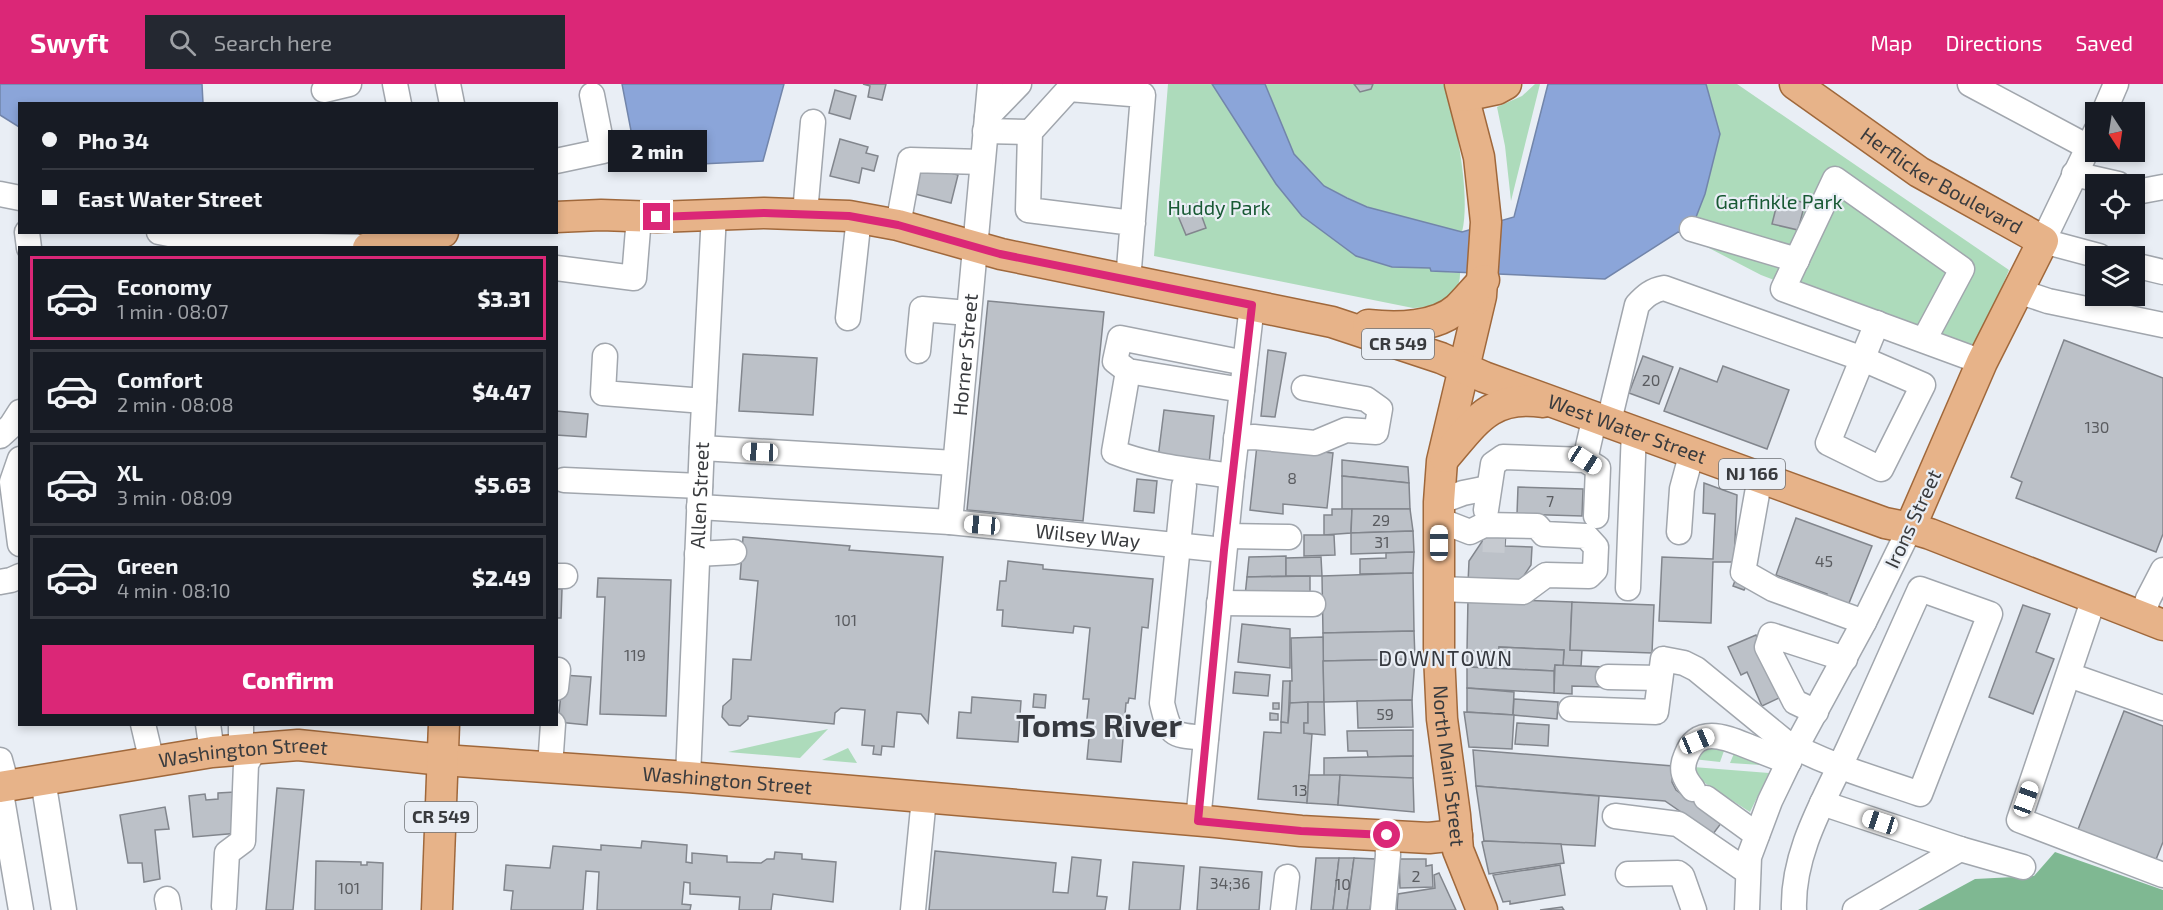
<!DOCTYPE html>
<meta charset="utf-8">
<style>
:root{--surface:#171b24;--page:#242831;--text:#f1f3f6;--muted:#9ea1a6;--line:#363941;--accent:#db2777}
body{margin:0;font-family:"Exo 2",sans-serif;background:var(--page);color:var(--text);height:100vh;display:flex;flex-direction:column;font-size:22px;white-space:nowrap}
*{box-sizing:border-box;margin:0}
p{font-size:20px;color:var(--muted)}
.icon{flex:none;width:33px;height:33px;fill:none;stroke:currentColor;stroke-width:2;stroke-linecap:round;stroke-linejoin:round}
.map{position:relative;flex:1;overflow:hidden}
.details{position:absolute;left:18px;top:162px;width:540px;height:480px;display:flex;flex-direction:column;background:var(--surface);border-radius:0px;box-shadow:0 3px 9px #0003}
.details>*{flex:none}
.hud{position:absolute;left:18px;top:18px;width:540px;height:132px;border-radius:0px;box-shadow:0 3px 9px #0003;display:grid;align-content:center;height:132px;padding:0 24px;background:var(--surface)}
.needle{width:39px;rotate:168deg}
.buttons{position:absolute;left:2085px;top:18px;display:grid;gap:12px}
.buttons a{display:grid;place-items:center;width:60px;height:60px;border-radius:0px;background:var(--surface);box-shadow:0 3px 9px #0003;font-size:30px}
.end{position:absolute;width:27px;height:27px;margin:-14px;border:8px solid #db2777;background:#fff;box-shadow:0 0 0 3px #fff}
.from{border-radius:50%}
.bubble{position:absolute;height:42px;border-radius:0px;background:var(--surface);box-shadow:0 3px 9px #0003;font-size:20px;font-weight:800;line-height:42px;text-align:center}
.car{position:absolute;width:18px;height:36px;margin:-18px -9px;border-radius:8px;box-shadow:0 0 4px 2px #0007;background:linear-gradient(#fff 24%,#345 0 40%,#fff 0 76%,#345 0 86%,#fff 0)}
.hud b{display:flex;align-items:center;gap:21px;height:57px;font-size:22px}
.hud b+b{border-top:2px solid var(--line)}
.hud i{width:15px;height:15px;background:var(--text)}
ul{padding:10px 0 0;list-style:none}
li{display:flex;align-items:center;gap:18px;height:84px;margin:0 12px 9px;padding:0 12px;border:3px solid var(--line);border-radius:0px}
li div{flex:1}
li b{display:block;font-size:22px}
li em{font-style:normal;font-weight:800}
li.selected{border-color:var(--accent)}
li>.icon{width:54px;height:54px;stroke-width:1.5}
.button{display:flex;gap:12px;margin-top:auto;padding:12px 24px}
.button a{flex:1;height:69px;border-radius:0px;background:var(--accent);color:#fff;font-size:24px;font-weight:800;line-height:69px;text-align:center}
header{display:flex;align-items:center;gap:36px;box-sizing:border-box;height:84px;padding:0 30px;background:var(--accent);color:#fff}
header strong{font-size:28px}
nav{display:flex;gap:33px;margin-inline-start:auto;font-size:21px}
.search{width:420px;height:54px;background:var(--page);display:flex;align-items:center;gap:15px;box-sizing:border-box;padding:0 21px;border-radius:0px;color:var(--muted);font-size:22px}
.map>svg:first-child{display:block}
.green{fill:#addbbb}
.forest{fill:#7fb892}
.water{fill:#8ba5d9;stroke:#7285aa;stroke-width:1.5}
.building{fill:#bcc1c8;stroke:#82868d;stroke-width:1.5}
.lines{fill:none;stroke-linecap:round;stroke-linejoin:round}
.minor-tunnel{stroke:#c6cad0;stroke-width:24;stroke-dasharray:24 12;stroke-linecap:butt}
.minor-casing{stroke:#a1a6ad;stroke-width:27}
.major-casing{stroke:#a0683b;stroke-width:33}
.minor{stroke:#fff;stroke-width:24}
.major{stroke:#e7b389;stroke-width:30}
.route{stroke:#db2777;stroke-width:8}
.labels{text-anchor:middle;stroke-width:4.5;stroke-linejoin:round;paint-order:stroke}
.number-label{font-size:16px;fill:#5a5c60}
.shield{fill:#e9eef5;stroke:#6e7175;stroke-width:1.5}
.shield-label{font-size:18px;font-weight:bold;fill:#393b3e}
.street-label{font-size:20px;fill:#393b3e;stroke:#e9eef5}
.park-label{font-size:20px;fill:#185934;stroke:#e9eef5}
.neighbourhood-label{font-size:21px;letter-spacing:1.5px;fill:#36393f;stroke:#e9eef5}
.town-label{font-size:32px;font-weight:bold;fill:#36393f;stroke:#e9eef5}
</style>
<header>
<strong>Swyft</strong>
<div class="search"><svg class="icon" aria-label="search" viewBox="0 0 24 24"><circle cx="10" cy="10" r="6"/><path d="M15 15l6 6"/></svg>Search here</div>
<nav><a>Map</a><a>Directions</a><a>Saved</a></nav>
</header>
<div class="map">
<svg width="2163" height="826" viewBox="0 0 2163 826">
<rect width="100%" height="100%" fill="#e9eef5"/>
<!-- green -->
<g class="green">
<path d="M1168,0H1212L1276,100L1302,132L1356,172L1392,183L1431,184V187L1460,189C1461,214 1434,224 1413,224L1154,172Z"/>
<path d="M1265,0H1444C1456,35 1471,113 1462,148L1367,123L1324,102L1294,70Z"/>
<polygon points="1535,0 1540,0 1511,117 1505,62 1497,23 1522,12"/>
<polygon points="1706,0 1737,0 2009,186 1973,272 1761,191 1678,148 1696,133 1705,110 1720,50"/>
<polygon points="828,645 800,674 728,668"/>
<polygon points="1703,662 1725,664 1720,678 1693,675"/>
<polygon points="848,664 857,679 822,676"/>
<polygon points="1735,667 1762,678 1761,681 1730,679"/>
<polygon points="1693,683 1769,689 1750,728 1694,692"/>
</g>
<!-- forest -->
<polygon class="forest" points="2055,768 2163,806 2163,826 1918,826 1975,795 2034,792"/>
<!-- water -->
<g class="water">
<polygon points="0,0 202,0 203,19 20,20 19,43 0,31"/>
<polygon points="622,0 784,0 763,77 638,83"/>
<polygon points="1212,0 1265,0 1294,70 1324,102 1347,114 1367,123 1462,148 1514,133 1548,0 1706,0 1720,50 1705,110 1689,151 1678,148 1605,195 1431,187 1430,184 1392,183 1356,172 1302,132 1276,100"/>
</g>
<!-- building -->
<g class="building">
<polygon points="863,0 886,0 882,16 868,13 870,2"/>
<polygon points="1354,0 1373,0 1371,5 1360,8"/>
<polygon points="835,6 856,12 850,35 829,29"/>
<polygon points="840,55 868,63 866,69 878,72 874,87 862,84 859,99 830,92"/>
<polygon points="933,84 958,91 951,119 911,109 917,86 932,89"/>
<polygon points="1779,112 1805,119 1798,146 1772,140"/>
<polygon points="1197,119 1206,144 1186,151 1176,127"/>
<polygon points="988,217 1104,228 1083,437 967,426"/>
<polygon points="2064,256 2163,294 2163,450 2156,468 2016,414 2022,398 2011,393"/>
<polygon points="1268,266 1286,269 1275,333 1261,332"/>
<polygon points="743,270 817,274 813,331 739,327"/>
<polygon points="1643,272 1673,283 1659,320 1629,309"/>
<polygon points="1723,282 1789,306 1767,365 1664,327 1680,284 1717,298"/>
<polygon points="1164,326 1214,332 1209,380 1158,374"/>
<polygon points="556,327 588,330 586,353 556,351"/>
<polygon points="1257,361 1333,369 1327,424 1283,420 1283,430 1250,426"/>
<polygon points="1342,376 1408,383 1409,399 1342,392"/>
<polygon points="1342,392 1409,399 1410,425 1342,425"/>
<polygon points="1137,395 1157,397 1154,429 1134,427"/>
<polygon points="1704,399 1737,411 1734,478 1713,478 1711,539 1659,537 1662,473 1713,475 1715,430 1703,429"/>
<polygon points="1518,403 1583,405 1582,432 1517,430"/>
<polygon points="1332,425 1352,425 1351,449 1324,451 1324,431 1332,431"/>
<polygon points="1352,425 1410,425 1413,447 1351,449"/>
<polygon points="1796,434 1872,462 1847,524 1825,516 1827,510 1776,491"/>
<polygon points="1413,447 1414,468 1351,470 1351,449"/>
<polygon points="1489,447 1506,448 1505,462 1532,463 1531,481 1521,496 1468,499 1469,477"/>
<polygon points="1304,451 1334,451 1335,471 1304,472"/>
<polygon points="743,453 850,462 849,466 943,473 928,639 921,630 897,628 894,663 882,662 881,671 873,670 874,662 862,661 865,626 841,624 835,629 834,640 748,632 748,635 740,642 729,641 722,633 723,622 731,615 733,575 751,576 758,497 740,495"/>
<polygon points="1414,468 1413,489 1360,490 1360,475 1386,474 1386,469"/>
<polygon points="1286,472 1286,492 1247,493 1249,473"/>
<polygon points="1321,473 1322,492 1286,492 1286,474"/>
<polygon points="1008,477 1043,481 1043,485 1153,495 1148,544 1142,543 1135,615 1129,614 1128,619 1126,619 1121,678 1087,675 1089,654 1085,654 1089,615 1083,615 1090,544 1074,542 1073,549 1002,542 1003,526 997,526 1000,497 1006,497"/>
<polygon points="1413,489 1414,547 1323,549 1322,492"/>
<polygon points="1310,492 1310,511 1245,512 1247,493"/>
<polygon points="598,494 671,496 666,632 600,630 605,513 597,513"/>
<polygon points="1736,494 1748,499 1744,506 1733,502"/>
<polygon points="556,505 562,505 561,534 556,534"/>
<polygon points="1468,514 1572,518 1570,566 1582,566 1581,582 1563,582 1564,566 1499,563 1499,568 1467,567"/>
<polygon points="1572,518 1654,521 1652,569 1570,566"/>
<polygon points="2023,521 2050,530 2036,568 2054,575 2033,630 1989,613"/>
<polygon points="1242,540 1290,545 1290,584 1238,578"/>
<polygon points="1414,547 1415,575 1323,577 1323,549"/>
<polygon points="1756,551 1783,609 1781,613 1762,622 1747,588 1741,591 1728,563"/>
<polygon points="1323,553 1324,618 1290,619 1290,597 1292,597 1291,554"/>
<polygon points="1499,563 1564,566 1563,582 1555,581 1554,587 1467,583 1467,567 1499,568"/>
<polygon points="1415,575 1412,616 1324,618 1323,577"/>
<polygon points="1555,581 1605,583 1604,603 1572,602 1572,610 1554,609"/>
<polygon points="1467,583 1554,587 1554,609 1467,604"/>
<polygon points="1235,588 1270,591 1268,612 1233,609"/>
<polygon points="563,591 591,593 587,641 558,638"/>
<polygon points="1283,597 1290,597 1288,639 1281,638"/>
<polygon points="1467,604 1514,608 1513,631 1467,628"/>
<polygon points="1034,610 1046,611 1045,624 1033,623"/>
<polygon points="972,613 1021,617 1018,658 957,654 959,628 971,629"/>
<polygon points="1514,615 1558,618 1557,635 1513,631"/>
<polygon points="1412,616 1413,643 1358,644 1357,617"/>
<polygon points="1308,618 1308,639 1304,639 1304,649 1312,650 1307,719 1258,715 1264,648 1281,649 1281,638 1288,639 1290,619"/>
<polygon points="1308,618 1324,618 1325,651 1304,649 1304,639 1308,639"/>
<rect x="1273" y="619" width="6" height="6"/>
<polygon points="2124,627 2163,642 2163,758 2155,778 2077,748"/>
<polygon points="1464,628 1514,631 1512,665 1469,663"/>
<polygon points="1270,629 1278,630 1278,636 1270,636"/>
<polygon points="1517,639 1549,641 1548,662 1515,660"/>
<polygon points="1413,646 1413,672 1368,673 1367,667 1348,667 1347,647"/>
<polygon points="1473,666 1673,682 1672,698 1676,706 1687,714 1710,709 1722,738 1713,750 1665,717 1476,702"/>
<polygon points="1413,672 1413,694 1324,692 1324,674"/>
<polygon points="1309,691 1340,691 1338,721 1307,719"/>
<polygon points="1340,691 1413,694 1414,728 1338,721"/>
<polygon points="1476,702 1599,712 1595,762 1484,757"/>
<polygon points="277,704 304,706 293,826 266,826"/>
<polygon points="235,708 239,749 193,753 189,712 205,710 206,716 218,715 218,709"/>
<polygon points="165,723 169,745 155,746 160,795 144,798 142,779 128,779 120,731"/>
<polygon points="642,757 687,761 686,778 692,779 692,769 727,772 727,778 761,779 767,775 774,775 775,768 802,770 802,775 836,778 833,818 773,810 771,826 739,826 740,813 690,810 690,799 684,798 682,820 691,821 690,826 597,826 599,788 586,787 583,826 511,826 513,807 504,806 506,781 550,784 553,762 601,766 601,761 641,764"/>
<polygon points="1484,757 1561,760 1564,779 1489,790 1482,758"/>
<polygon points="935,767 1056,779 1053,808 1068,809 1072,773 1101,776 1097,812 1107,813 1105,826 929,826"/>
<polygon points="1316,774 1339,774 1333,826 1311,826"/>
<polygon points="1339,774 1354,774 1347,826 1333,826"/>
<polygon points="1354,774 1376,775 1370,826 1347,826"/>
<polygon points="1399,775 1426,775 1426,782 1432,781 1433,803 1400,804"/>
<polygon points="316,777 361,778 361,781 367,781 367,778 383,779 382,826 315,826"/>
<polygon points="1133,778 1184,782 1180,826 1129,826"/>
<polygon points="1560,781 1565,811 1510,820 1510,817 1503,818 1493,791"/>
<polygon points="1200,783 1262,788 1259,826 1197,826"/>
<polygon points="1439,789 1456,826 1397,826 1398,810 1435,804 1434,791"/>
<polygon points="1562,823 1564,826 1540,826"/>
</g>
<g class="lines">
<!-- minor-tunnel -->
<polyline class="minor-tunnel" points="1483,456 1505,457"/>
<!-- minor casing -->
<g class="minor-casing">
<g id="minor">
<polyline points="395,0 399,20"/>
<polyline points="448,0 452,20"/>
<polyline points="1970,0 2088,63"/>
<polyline points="324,6 349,0"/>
<polyline points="2104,28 2116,0"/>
<polyline points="987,33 1019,0"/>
<polyline points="985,47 1030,48"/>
<polyline points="2096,47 2043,157 2099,172"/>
<polyline points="556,77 603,67 592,11"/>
<polyline points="2074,90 2118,100"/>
<polyline points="2134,105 2142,107 2163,103"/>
<polyline points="0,110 20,114"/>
<polyline points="805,129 813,38"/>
<polyline points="898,141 910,76 982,78"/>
<polyline points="1692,145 1797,176"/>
<polyline points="27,148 29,164"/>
<polyline points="159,148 219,160 368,163"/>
<polyline points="2134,181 2163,188"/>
<polyline points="556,184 634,194 639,133"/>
<polyline points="1128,197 1143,11 1069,5 1030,48 1028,126 1133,139"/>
<polyline points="2018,207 2048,217 2163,241"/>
<polyline points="848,234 859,133"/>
<polyline points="1924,256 1962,185 1835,95 1783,205 1982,278"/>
<polyline points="918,267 922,225 968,229"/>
<polyline points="605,272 603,309 704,317"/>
<path d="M1128,287L1114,368C1151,383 1192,386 1232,392"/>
<polyline points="1242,306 1128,287 1115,277 1120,254 1245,279"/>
<path d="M1609,337L1637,221C1645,212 1652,206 1664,204L1863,275L1923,301L1881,385L1828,359L1877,239"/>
<polyline points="0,352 11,342 20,328"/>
<polyline points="1236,354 1254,353 1315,359 1346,346 1376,348 1380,325 1366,315 1304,304"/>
<polyline points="702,364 955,379"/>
<polyline points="20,375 12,398 20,460"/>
<polyline points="1585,376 1595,332"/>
<polyline points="1760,393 1743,488 1773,505 1864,538"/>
<polyline points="564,396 700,402"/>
<path d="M1184,402L1162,619C1170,653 1172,651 1206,654"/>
<polyline points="1439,418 1463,409 1488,404"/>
<path id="s1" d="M699,423L950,438L1224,466"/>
<polyline points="1486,426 1493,380 1503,373 1585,376 1598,384 1596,432"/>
<path id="s2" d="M950,438L990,0"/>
<polyline points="1679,448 1682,405 1692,368"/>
<polyline points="1226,452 1289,453"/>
<polyline points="697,470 734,468"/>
<polyline points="556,492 565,492"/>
<polyline points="0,498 11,496 20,492"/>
<polyline points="1628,504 1634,346"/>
<polyline points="1439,505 1523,508 1546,491 1589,492 1595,486 1596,463 1586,452 1544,450 1537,442 1484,441 1470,448 1439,436"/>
<polyline points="2094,514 2019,736 2163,791"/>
<polyline points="1219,519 1313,520"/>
<polyline points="2142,533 2148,515 2163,486"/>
<polyline points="2069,591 2163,624"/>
<polyline points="1608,593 1660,594"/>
<polyline points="556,604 558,586"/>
<path d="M1571,625L1656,628L1663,575L1684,579L1696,585L1784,657C1827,681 1874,694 1920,710L1990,530L1920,505C1896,558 1873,611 1849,663C1825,715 1792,768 1794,826"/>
<polyline points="1816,628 1795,618 1767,563 1771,551 1845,575"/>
<polyline points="143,640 152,678"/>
<polyline points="208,640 212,668"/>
<polyline points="241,640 241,666"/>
<polyline points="0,676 7,702"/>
<polyline points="550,683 553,640"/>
<path id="s3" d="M688,693L702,359L714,130"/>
<polyline points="43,696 64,826"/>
<polyline points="0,703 21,826"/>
<path d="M1693,705C1684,694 1680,686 1686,672C1698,640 1727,654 1750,663C1763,668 1776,673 1789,678"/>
<polyline points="1706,714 1757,751"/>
<polyline points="1822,719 1960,765"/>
<polyline points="1615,732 1678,740 1748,788"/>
<polyline points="1198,737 1232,392 1252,221"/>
<polyline points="1628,790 1678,789 1682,792 1694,826"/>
<polyline points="167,815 169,826"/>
<polyline points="224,822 227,769 243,757 246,680 255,665"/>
<polyline points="913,826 924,714"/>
<polyline points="1283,826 1287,793"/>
<polyline points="1383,826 1388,771 1387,751"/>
<polyline points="1747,826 1749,773 1770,717 1796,663 1864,538 1910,444"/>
<polyline points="1855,826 1960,765 2023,783"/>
</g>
</g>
<!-- major casing -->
<g class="major-casing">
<g id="major">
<path id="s4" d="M1460,0L1479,73L1486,138L1481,212L1442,377L1439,418V570L1442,635L1455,731L1458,766L1482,826"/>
<path id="s5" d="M1795,0L1919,88L2043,157L1982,278L1910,444"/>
<polyline points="1464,12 1497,5 1506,0"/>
<path id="s6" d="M556,133L601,131L657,133L764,129L849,132L898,141L1001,170L1332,238L1441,274L1484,293L1885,439L1910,444L1930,450L2163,541"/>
<polyline points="368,164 443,148"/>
<path d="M1368,241C1396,244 1436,244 1458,224C1467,215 1475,205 1484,196"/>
<path d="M1445,373C1475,338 1491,310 1543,318"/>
<path id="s7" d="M0,703L212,668L298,661L443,676L688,693L1216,738L1301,747L1429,754L1457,751"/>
<polyline points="437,826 444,640"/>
</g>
</g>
<!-- minor -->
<use href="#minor" class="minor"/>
<!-- major -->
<use href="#major" class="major"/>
</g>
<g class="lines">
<!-- route -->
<polyline class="route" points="657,133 764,129 849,132 898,141 1000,170 1252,221 1224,466 1198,737 1301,747 1387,751"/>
</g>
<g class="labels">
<!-- number labels -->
<g class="number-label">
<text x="1651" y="302">20</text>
<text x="2097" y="349">130</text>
<text x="1292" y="400">8</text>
<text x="1550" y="423">7</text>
<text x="1381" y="442">29</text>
<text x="1382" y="464">31</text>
<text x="1824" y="483">45</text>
<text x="846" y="542">101</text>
<text x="635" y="577">119</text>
<text x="1385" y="636">59</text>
<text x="1300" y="712">13</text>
<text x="1416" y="798">2</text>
<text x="1230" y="805">34;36</text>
<text x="1343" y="806">10</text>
<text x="349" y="810">101</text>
</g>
<!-- shield labels -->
<g class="shield">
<rect x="1362" y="245" width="72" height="30" rx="4.5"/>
<rect x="1719" y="375" width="66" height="30" rx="4.5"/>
<rect x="405" y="718" width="72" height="30" rx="4.5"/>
</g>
<g class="shield-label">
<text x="1398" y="266">CR 549</text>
<text x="1752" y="396">NJ 166</text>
<text x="441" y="739">CR 549</text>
</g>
<!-- street labels -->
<g class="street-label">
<text dy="7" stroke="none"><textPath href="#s5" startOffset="176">Herflicker Boulevard</textPath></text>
<text dy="7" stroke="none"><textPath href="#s2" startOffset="168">Horner Street</textPath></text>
<text dy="7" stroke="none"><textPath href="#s6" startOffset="1102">West Water Street</textPath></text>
<text dy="7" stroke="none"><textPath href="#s3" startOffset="282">Allen Street</textPath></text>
<text transform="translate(1913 435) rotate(-65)" y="7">Irons Street</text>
<text dy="7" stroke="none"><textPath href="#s1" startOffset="390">Wilsey Way</textPath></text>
<text dy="7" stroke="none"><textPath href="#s7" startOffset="246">Washington Street</textPath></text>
<text dy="7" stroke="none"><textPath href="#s4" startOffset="690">North Main Street</textPath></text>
<text dy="7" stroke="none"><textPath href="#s7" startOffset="732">Washington Street</textPath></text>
</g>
<!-- park labels -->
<g class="park-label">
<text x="1779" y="125">Garfinkle Park</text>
<text x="1219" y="131">Huddy Park</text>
</g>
<!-- neighbourhood labels -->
<g class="neighbourhood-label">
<text x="1446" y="582">DOWNTOWN</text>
</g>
<!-- town labels -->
<g class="town-label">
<text x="1099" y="653">Toms River</text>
</g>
</g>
</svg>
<div class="buttons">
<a><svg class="needle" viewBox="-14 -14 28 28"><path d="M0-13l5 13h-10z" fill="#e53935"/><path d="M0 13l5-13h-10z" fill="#9ea1a6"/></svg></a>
<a><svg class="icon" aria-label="locate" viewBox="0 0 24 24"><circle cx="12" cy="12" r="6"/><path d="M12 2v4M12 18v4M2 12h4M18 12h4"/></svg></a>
<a><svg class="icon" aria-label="layers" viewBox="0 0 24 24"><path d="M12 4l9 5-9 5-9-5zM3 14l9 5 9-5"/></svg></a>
</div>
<i class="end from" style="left:1387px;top:751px"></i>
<i class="end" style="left:657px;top:133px"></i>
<div class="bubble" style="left:608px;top:46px;width:99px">2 min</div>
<i class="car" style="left:760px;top:368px;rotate:273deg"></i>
<i class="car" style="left:1585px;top:376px;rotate:123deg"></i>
<i class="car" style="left:982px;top:441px;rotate:275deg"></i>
<i class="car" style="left:1439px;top:459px;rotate:0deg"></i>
<i class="car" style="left:1697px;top:657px;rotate:67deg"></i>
<i class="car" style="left:2026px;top:715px;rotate:20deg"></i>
<i class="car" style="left:1880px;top:738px;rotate:288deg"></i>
<div class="hud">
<b><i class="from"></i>Pho 34</b>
<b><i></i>East Water Street</b>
</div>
<section class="details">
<ul>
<li class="selected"><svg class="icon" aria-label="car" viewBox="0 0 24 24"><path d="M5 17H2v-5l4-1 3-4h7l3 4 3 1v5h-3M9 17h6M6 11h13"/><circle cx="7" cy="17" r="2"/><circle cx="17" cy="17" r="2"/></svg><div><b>Economy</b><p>1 min · 08:07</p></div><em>$3.31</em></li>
<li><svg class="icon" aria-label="car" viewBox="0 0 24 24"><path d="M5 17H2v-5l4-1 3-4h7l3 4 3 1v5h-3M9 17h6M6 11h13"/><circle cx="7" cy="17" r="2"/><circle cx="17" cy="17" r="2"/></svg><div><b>Comfort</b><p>2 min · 08:08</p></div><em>$4.47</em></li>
<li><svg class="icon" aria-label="car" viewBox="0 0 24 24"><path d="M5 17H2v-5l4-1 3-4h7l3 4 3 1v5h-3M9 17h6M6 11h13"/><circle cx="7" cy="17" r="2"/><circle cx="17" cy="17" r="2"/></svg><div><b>XL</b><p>3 min · 08:09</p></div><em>$5.63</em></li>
<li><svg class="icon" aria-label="car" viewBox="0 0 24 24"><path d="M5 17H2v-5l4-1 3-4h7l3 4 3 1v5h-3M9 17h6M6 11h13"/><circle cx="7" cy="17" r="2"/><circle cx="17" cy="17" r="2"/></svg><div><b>Green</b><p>4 min · 08:10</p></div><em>$2.49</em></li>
</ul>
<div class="button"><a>Confirm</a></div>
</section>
</div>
